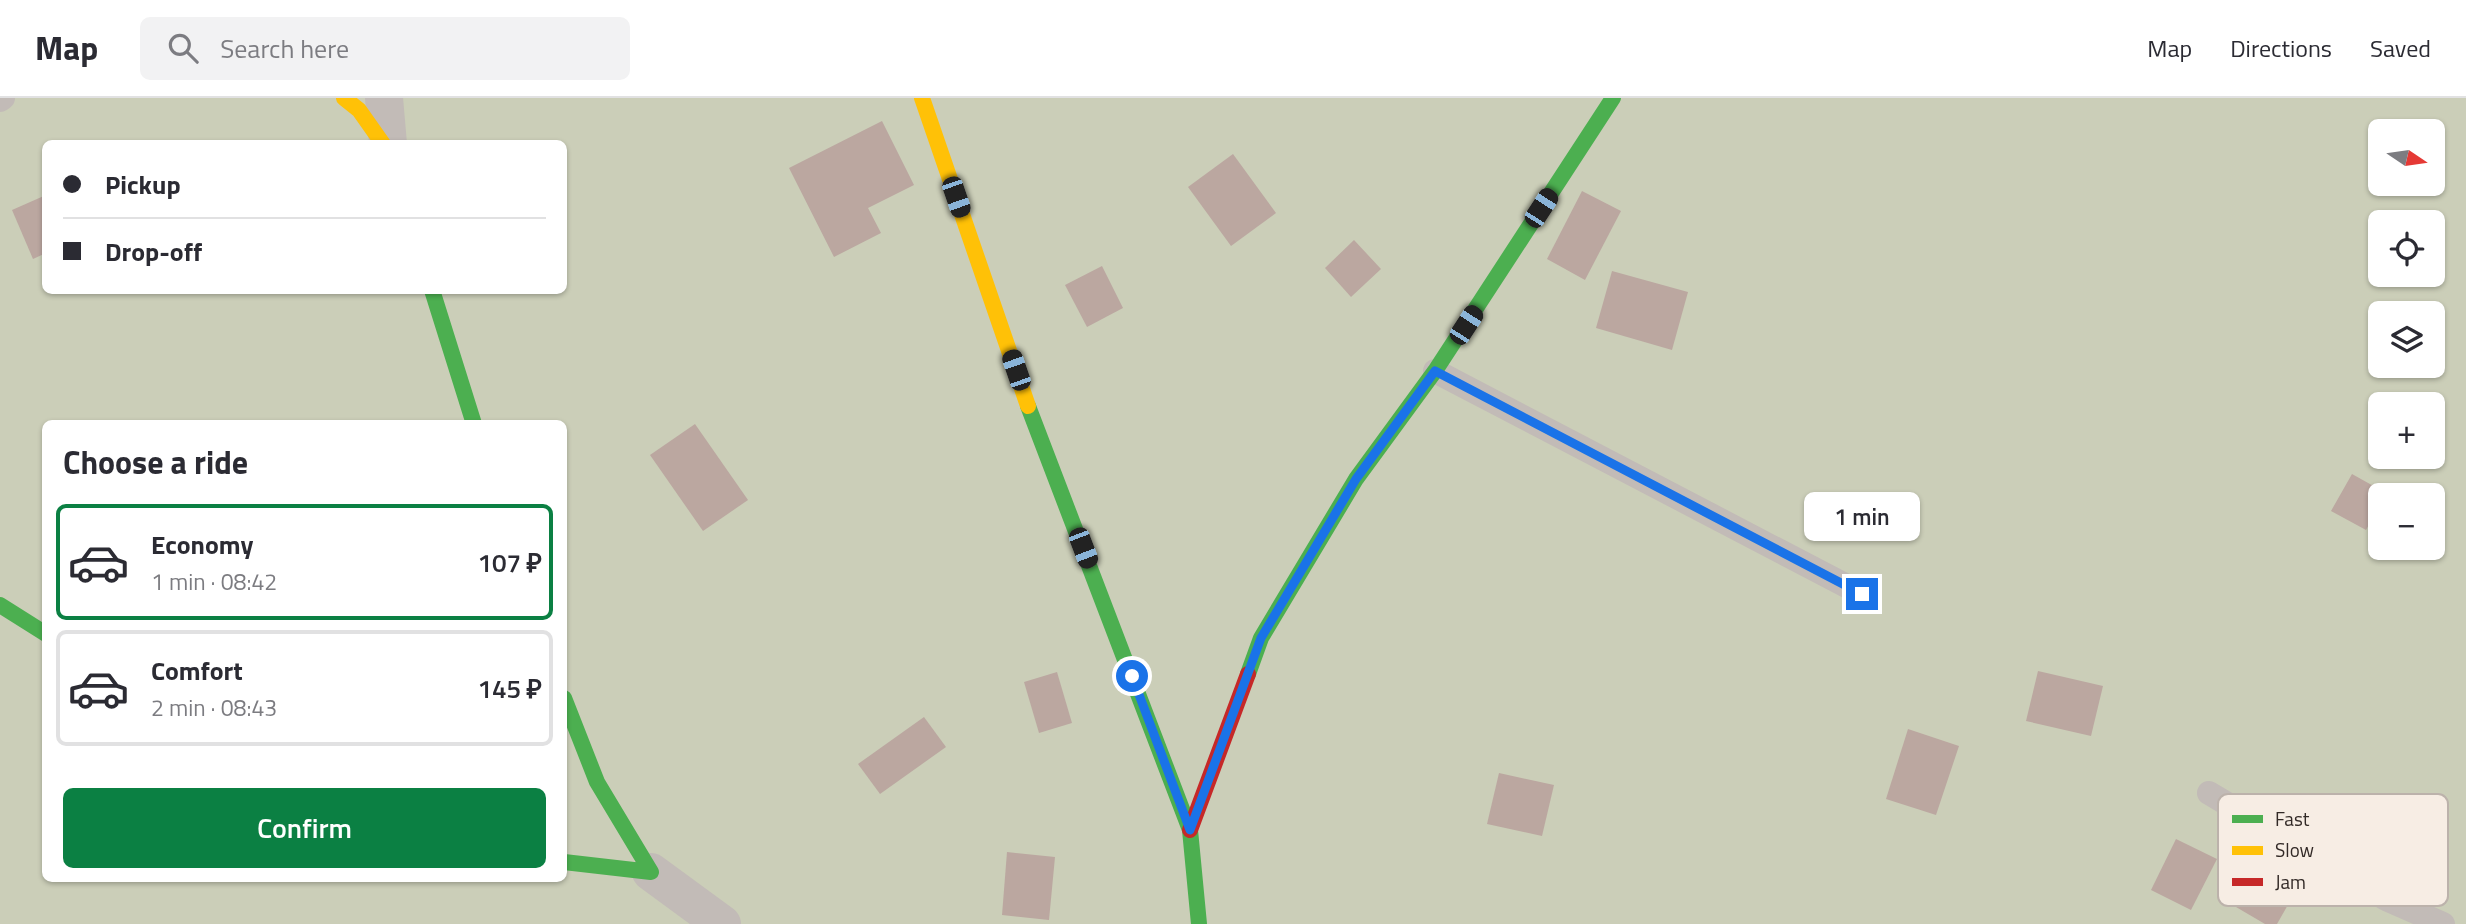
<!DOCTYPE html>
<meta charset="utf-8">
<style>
:root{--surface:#fff;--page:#f2f2f3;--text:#2b2b33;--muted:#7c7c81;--line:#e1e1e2;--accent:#0b8043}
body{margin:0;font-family:"Titillium Web",sans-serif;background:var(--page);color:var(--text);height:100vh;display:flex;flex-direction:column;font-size:26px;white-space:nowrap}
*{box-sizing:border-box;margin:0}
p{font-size:23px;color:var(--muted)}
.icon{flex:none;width:38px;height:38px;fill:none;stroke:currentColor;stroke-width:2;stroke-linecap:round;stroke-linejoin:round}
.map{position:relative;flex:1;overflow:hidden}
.sheet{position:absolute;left:42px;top:322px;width:525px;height:462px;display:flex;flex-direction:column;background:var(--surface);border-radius:10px;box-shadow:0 2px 5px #0004}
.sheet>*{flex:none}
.top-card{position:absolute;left:42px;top:42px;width:525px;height:154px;border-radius:10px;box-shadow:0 2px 5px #0004;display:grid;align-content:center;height:154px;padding:0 21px;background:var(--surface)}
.needle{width:46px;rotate:103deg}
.fabs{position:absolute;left:2368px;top:21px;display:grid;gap:14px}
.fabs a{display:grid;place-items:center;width:77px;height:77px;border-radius:10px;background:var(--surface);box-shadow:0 2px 5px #0004;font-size:35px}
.end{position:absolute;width:32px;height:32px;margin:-16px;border:9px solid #1a73e8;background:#fff;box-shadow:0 0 0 4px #fff}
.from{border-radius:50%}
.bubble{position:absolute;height:49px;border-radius:10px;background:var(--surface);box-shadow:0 2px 5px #0004;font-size:23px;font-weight:600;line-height:49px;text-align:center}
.car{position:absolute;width:21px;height:42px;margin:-21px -10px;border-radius:9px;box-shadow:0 0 5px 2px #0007;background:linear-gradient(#222 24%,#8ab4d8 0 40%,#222 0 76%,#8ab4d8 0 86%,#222 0)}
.top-card b{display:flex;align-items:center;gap:24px;height:66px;font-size:26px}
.top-card b+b{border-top:2px solid var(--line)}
.top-card i{width:18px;height:18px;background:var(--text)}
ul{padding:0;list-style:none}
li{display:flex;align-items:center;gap:21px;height:116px;margin:0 14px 10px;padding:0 7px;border:4px solid var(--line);border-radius:10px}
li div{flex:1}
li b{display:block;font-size:26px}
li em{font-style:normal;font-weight:600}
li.current{border-color:var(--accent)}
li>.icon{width:63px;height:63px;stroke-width:1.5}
h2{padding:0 21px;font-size:32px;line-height:84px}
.button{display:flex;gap:14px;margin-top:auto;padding:14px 21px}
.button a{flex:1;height:80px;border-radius:10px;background:var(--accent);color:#fff;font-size:28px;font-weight:600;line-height:80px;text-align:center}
header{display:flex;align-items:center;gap:42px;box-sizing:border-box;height:98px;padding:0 35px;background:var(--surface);border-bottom:2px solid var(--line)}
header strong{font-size:33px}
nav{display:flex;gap:38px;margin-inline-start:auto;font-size:24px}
.search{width:490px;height:63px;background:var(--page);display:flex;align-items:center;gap:18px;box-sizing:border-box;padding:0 24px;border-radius:10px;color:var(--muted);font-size:26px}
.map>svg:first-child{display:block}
.green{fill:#cbceb8;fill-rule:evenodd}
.building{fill:#bba7a0}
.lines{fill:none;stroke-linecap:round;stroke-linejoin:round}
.lane{stroke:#c2bbb7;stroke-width:24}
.street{stroke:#c2bbb7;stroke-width:38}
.fast{stroke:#4caf50;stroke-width:16}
.slow{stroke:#ffc107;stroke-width:16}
.jam{stroke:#c62828;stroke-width:16}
.route{stroke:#1a73e8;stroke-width:9}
.key{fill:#f7ede4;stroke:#bcb2ab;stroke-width:2}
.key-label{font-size:19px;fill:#322926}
</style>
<header>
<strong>Map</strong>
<div class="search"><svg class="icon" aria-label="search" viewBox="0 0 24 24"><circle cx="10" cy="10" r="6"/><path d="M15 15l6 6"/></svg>Search here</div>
<nav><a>Map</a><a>Directions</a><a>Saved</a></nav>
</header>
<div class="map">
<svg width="2466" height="826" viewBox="0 0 2466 826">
<rect width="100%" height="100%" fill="#e9e3dd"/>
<!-- green -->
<path class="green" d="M0,0H2466V826H0ZM2380,33H2432V86H2380ZM46,46H564V192H46ZM2380,124H2432V177H2380ZM2380,215H2432V268H2380ZM2380,306H2432V359H2380ZM46,326H564V780H46ZM2380,397H2432V450H2380Z"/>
<!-- building -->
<g class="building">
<polygon points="882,23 914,87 868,110 881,135 834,159 789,70"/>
<polygon points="1233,56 1276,115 1231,148 1188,89"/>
<polygon points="1582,93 1621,113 1585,182 1547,161"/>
<polygon points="46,97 46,155 33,161 12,112"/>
<polygon points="1354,142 1381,171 1351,199 1325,170"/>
<polygon points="1102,168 1123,210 1087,229 1065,187"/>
<polygon points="1612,173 1688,194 1672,252 1596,230"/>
<polygon points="695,326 748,402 703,433 650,357"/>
<polygon points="2352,376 2386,395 2385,397 2380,397 2380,407 2366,432 2331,413"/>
<polygon points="2038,573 2103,588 2091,638 2026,623"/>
<polygon points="1057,574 1072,625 1039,635 1024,584"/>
<polygon points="924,619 946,649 880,696 858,666"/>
<polygon points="1908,631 1959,648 1936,717 1886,701"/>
<polygon points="1499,675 1554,687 1542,738 1487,726"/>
<polygon points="2176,741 2217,761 2191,812 2151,792"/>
<polygon points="1007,754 1055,759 1049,822 1002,817"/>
<polygon points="2255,776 2293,798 2277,826 2265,826 2236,809"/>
</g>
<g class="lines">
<!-- lane -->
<g class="lane">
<polyline points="0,2 3,0"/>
<polyline points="1435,273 1862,496"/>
<polyline points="2209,695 2386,801 2443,826"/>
</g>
<!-- street -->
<g class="street">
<polyline points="384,0 388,46"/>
<polyline points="651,774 722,826"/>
</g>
<!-- fast -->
<g class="fast">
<polyline points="432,192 474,326"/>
<polyline points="1028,308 1190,732 1199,826"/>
<polyline points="0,507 46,536"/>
<polyline points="1248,576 1261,540 1356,381 1435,273 1613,0"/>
<polyline points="564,600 597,684 651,774 564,764"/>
</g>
<!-- slow -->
<g class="slow">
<polyline points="344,0 359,12 383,46"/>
<polyline points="922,0 1028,308"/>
</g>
<!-- jam -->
<polyline class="jam" points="1190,732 1248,576"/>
</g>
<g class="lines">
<!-- route -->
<polyline class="route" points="1132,578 1190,732 1261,540 1356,381 1435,273 1862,496"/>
</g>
<!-- legend -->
<rect x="2218" y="696" width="230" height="112" rx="10" class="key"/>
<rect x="2232" y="717" width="31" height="8" fill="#4caf50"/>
<rect x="2232" y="748" width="31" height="9" fill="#ffc107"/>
<rect x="2232" y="780" width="31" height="8" fill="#c62828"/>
<g class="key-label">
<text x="2275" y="728">Fast</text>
<text x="2275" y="759">Slow</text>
<text x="2275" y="791">Jam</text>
</g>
</svg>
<div class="fabs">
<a><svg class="needle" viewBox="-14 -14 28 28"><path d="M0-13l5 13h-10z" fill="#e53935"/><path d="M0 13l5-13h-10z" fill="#7c7c81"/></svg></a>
<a><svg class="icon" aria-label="locate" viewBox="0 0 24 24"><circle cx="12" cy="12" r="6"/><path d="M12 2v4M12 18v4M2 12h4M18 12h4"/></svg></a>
<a><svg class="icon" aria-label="layers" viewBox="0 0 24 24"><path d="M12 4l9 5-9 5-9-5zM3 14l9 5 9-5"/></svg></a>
<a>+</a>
<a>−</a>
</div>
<i class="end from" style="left:1132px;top:578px"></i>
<i class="end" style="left:1862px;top:496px"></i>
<div class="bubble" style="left:1804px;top:394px;width:116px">1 min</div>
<i class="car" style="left:956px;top:99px;rotate:161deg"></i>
<i class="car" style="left:1541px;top:110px;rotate:33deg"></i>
<i class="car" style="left:1466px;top:227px;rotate:33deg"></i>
<i class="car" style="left:1016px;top:272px;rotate:341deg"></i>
<i class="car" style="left:1083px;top:450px;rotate:159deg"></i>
<div class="top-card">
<b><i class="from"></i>Pickup</b>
<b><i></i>Drop-off</b>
</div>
<section class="sheet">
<h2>Choose a ride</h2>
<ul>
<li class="current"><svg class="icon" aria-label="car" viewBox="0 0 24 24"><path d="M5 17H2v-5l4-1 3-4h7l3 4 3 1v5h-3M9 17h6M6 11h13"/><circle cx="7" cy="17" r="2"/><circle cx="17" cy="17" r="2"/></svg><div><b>Economy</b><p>1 min · 08:42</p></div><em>107 ₽</em></li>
<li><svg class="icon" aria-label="car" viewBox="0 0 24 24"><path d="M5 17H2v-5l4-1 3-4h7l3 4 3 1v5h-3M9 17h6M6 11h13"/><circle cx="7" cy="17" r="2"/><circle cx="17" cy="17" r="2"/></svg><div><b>Comfort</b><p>2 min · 08:43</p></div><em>145 ₽</em></li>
</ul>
<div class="button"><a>Confirm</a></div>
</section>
</div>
